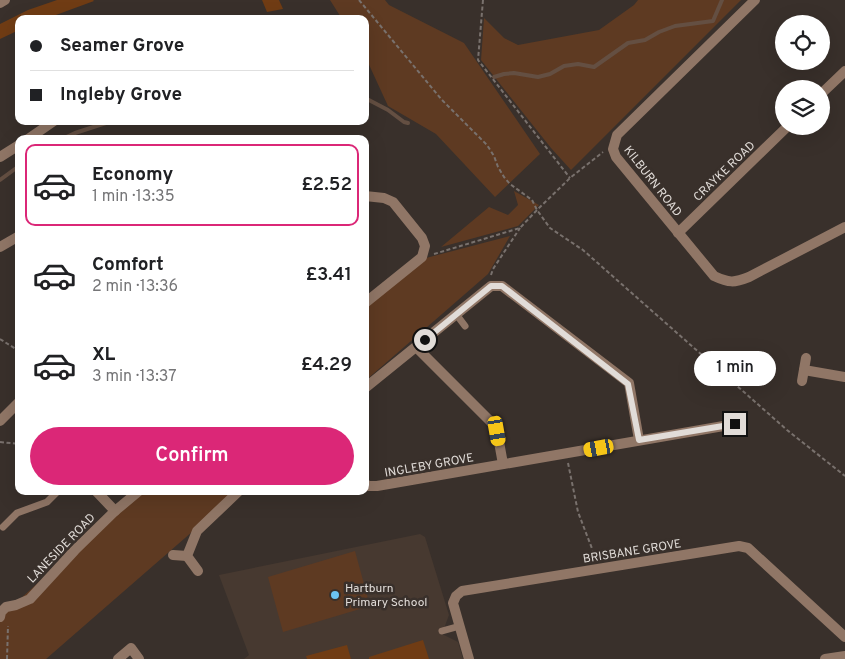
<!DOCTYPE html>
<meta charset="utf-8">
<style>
:root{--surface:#fff;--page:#f2f2f2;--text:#202124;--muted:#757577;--line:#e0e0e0;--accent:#db2777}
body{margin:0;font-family:Overpass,sans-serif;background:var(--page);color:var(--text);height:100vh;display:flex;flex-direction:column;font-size:19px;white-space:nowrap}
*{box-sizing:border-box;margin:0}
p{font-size:16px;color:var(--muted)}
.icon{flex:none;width:28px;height:28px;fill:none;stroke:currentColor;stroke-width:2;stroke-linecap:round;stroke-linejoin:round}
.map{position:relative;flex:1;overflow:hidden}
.drawer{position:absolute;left:15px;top:135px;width:354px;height:360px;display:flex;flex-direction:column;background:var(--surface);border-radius:10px;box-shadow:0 5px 20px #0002}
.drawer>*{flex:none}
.guide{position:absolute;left:15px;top:15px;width:354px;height:110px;border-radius:10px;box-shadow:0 5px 20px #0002;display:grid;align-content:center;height:110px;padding:0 15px;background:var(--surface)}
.controls{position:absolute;left:775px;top:15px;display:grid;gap:10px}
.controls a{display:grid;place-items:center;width:55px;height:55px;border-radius:50%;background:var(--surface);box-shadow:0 5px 20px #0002;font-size:25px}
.end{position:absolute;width:22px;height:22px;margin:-11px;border:6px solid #e1dcd8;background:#111;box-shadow:0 0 0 2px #111}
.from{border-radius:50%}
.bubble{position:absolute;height:35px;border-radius:18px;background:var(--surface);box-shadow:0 5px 20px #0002;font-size:16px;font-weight:600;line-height:35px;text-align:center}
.car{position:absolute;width:15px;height:30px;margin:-15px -8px;border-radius:6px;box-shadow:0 0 4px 1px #0007;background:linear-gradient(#f5c518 24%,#345 0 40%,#f5c518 0 76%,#345 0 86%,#f5c518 0)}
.guide b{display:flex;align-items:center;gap:18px;height:48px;font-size:19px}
.guide b+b{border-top:1px solid var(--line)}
.guide i{width:12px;height:12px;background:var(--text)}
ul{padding:9px 0 0;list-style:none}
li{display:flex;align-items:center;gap:15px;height:82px;margin:0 10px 8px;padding:0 5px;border:2px solid transparent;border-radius:10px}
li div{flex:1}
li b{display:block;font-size:19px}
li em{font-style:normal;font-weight:600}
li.active{border-color:var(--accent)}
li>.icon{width:45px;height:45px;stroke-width:1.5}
.button{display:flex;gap:10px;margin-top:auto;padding:10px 15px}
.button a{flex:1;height:58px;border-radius:30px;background:var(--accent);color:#fff;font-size:20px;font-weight:600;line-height:58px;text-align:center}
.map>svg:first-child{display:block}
.built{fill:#473930}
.green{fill:#5e3a22}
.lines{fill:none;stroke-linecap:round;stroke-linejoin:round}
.stream{stroke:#644f42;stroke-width:4}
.building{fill:#703c14}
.path{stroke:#79716d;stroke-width:2;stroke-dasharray:4 2.5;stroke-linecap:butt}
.service{stroke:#907666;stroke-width:7}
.minor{stroke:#907666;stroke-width:10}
.route{stroke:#e1dcd8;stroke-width:6}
.poi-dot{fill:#6bc3f2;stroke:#39302b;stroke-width:2}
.labels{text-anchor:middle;stroke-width:5;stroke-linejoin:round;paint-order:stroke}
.street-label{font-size:12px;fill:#e1dcd8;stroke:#39302b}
.poi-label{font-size:12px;fill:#e1dcd8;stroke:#39302b;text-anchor:start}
</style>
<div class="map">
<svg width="845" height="659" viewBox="0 0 845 659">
<rect width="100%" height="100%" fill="#39302b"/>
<!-- built -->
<polygon class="built" points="420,534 425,537 449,615 442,634 458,642 463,659 244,659 249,655 219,575"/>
<!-- green -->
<g class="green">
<polygon points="330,0 385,0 389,5 464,43 540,154 495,197 436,134 388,106 365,56 365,19 342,19"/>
<polygon points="638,0 741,0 571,170 551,148 481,60 484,18 504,38 518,45 599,30 634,5"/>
<polygon points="514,191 539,205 518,226 441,247 489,207 508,215 518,205"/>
<polygon points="510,236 488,274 365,381 365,308 426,258"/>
<polygon points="141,491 239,491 46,659 0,659 0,607 18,601 118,510"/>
<polygon points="355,551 370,606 283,632 268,577"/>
</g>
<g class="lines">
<!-- stream -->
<g class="stream">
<polyline points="494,77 504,74 514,73 538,77 550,74 564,66 578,64 594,67 628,43 645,40 659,32 675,26 713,21 722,0"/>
<polyline points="365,98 388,110 404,122 408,123"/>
<polyline points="62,139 75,133 112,121"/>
<polyline points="0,180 19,166"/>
</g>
</g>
<!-- building -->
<g class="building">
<polygon points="57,0 93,0 94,1 45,19 19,19 19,30 0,39 0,24 28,10"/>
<polygon points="262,0 279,0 283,9 267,12"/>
<polygon points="423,640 429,659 369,659 369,657"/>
<polygon points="347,645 351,659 307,659 306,656"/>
</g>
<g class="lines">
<!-- path -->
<g class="path">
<polyline points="359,0 442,100 487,145 494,156 498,167 504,177 510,184 532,200 537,210 550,228 583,250 787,430 845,476"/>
<polyline points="483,0 478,60 570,178"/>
<polyline points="434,254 520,228 537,210 570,178 603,152"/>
<polyline points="491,275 493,269 520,228"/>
<polyline points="0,339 19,351"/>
<polyline points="0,442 19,444"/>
<polyline points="568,463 578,512 596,559"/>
<polyline points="7,659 8,626"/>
</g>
<!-- service -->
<g class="service">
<polyline points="456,314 465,326"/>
<polyline points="3,527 17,513 47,502 58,491"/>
<polyline points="442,631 460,626"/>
</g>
<!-- minor -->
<g class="minor">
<path d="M755,0L617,135L613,149L616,157L714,276C729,283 734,283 749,277L845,227"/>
<polyline points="0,3 5,0"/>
<polyline points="821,94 845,71"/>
<polyline points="28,139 54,121"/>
<polyline points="0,157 19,145"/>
<polyline points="365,196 384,198 393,202 422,238 425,246 422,257 365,303"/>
<polyline points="678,233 788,126"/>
<polyline points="0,247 19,236"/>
<polyline points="416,347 494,425 497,431 503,464"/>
<polyline points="804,370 845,377"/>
<polyline points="802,381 806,358"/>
<polyline points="365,388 491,286 502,286 629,383 639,440"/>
<polyline points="0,421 19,402"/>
<polyline points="365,484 369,486 377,486 735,424"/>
<polyline points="96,491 115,511"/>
<polyline points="173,555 187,556"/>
<polyline points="198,571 187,556 197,531 239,491"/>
<polyline points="0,617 1,612 6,607 16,605 30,599 75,550 115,511 139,491"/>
<polyline points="118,659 131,648 139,659"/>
<polyline points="469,659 453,603 456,596 462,591 739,546 748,548 845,637"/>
<polyline points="825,659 845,656"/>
</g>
</g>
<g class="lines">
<!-- route -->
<polyline class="route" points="425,340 491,286 502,286 628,384 639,440 735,424"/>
</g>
<!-- markers -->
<circle class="poi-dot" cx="335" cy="595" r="5"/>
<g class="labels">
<!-- street labels -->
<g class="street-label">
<text transform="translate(724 171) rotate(-44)" y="4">CRAYKE ROAD</text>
<text transform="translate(653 181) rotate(52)" y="4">KILBURN ROAD</text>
<text transform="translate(429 465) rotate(-10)" y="4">INGLEBY GROVE</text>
<text transform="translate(61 548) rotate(-46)" y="4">LANESIDE ROAD</text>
<text transform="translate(632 551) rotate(-9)" y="4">BRISBANE GROVE</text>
</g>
<!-- poi labels -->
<g class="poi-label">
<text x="345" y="592">Hartburn<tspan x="345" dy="14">Primary School</tspan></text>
</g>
</g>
</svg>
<div class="controls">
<a><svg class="icon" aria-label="locate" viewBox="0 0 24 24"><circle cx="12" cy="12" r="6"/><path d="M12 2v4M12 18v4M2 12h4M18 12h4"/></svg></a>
<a><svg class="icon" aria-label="layers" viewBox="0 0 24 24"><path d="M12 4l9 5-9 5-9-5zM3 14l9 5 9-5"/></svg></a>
</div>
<i class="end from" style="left:425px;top:340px"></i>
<i class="end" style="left:735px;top:424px"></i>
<div class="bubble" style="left:694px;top:351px;width:82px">1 min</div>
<i class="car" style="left:497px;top:431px;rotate:170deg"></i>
<i class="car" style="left:599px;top:448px;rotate:260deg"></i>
<div class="guide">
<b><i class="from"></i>Seamer Grove</b>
<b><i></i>Ingleby Grove</b>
</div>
<section class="drawer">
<ul>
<li class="active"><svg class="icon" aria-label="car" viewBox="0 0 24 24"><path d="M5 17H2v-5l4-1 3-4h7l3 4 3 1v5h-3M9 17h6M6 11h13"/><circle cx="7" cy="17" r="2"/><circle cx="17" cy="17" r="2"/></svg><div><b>Economy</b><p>1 min · 13:35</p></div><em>£2.52</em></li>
<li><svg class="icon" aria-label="car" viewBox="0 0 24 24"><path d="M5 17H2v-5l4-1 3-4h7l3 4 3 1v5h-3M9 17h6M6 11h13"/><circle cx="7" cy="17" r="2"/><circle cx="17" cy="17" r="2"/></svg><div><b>Comfort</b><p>2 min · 13:36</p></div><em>£3.41</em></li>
<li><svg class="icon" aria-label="car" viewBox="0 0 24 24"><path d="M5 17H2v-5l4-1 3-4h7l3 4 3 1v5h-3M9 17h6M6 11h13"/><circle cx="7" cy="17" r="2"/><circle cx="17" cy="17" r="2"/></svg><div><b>XL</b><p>3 min · 13:37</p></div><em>£4.29</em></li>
</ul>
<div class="button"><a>Confirm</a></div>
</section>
</div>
